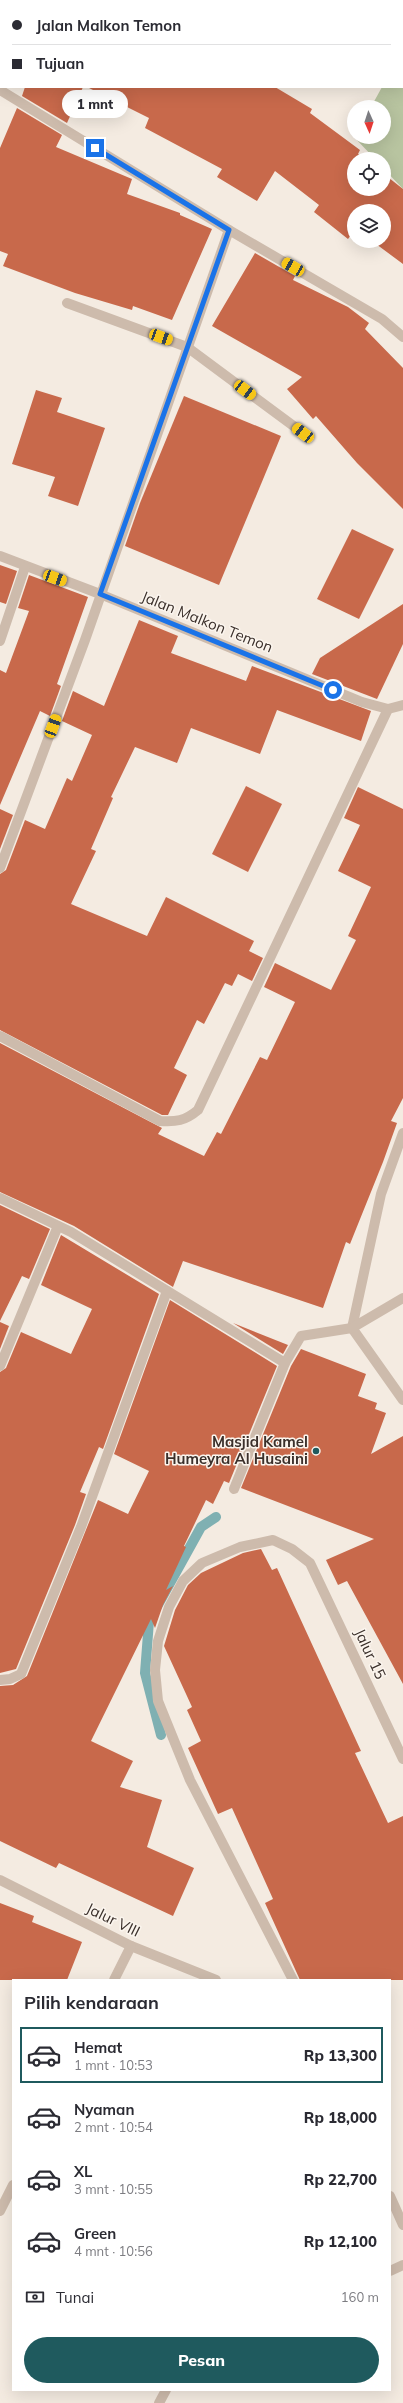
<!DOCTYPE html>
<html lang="id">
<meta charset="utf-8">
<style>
:root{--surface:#fff;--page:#f7f7f7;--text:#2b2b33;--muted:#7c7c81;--line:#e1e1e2;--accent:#1f5a5e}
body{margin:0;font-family:Mulish,sans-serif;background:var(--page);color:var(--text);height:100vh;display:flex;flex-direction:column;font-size:15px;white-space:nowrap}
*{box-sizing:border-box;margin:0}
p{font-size:13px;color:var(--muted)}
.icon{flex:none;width:22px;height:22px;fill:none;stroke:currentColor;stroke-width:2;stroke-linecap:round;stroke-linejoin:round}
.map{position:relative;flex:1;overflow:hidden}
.side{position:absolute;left:12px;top:1979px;width:379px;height:412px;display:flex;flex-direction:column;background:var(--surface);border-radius:0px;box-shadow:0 4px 16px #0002}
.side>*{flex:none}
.guide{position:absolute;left:0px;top:0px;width:403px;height:88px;box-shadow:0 4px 16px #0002;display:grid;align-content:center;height:88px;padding:0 12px;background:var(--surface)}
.needle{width:26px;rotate:177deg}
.tools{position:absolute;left:347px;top:100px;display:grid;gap:8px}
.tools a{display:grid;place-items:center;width:44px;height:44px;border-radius:50%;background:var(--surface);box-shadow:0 4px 16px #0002;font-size:20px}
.end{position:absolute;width:18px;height:18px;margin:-9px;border:5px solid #1a73e8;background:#fff;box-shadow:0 0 0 2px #fff}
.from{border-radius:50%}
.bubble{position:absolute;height:28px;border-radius:14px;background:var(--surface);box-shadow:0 4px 16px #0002;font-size:13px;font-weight:800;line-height:28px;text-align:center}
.car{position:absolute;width:12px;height:24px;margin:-12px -6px;border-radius:5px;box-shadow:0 0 3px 1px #0007;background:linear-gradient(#f5c518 24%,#345 0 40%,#f5c518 0 76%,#345 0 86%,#f5c518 0)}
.guide b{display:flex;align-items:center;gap:14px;height:38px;font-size:15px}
.guide b+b{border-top:1px solid var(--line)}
.guide i{width:10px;height:10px;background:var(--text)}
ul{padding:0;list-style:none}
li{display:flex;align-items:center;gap:12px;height:56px;margin:0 8px 6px;padding:0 4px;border:2px solid transparent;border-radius:0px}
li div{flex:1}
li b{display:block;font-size:15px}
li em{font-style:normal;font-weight:800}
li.current{border-color:var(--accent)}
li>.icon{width:36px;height:36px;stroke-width:1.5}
h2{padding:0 12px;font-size:18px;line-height:48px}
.pay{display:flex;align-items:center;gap:10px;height:44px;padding:0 12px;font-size:15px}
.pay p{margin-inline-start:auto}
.cta{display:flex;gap:8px;margin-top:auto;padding:8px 12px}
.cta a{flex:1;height:46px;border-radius:24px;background:var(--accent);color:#fff;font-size:16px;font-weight:800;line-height:46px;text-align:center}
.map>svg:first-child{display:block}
.green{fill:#b8c4a0}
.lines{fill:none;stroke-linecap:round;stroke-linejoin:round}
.stream{stroke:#7fb0b2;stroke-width:10}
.building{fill:#c8694b}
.minor{stroke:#cdbbac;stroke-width:10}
.route{stroke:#1a73e8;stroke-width:5}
.poi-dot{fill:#1f5a5e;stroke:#fbf5ee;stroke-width:1.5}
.labels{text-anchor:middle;stroke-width:3;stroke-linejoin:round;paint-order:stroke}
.street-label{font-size:15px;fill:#3b302b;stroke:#fbf5ee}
.poi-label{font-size:15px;font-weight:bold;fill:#3b302b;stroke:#fbf5ee;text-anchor:end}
</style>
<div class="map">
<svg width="403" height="2403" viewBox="0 0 403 2403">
<rect width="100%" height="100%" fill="#f4ebe1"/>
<!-- green -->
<polygon class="green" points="403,50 403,189 384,169 384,159 375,159 354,137 384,137 384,107 371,107 382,87 402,87"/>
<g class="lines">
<!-- stream -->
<polyline class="stream" points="161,1735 145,1673 149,1621 201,1527 216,1517"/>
</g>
<!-- building -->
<g class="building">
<polygon points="25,87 83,87 67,123 22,96"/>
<polygon points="87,87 275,87 312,109 310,113 360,150 358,154 365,159 354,159 354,189 384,189 384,174 403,189 403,264 372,241 384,241 384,211 354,211 354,231 348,239 314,212 319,205 275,171 257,201 217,177 222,169 145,128 149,118"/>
<polygon points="17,108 62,135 56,147 132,179 127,194 180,213 180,215 212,229 172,320 133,306 132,310 75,293 3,266 8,254 0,251 0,148"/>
<polygon points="255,253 295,276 293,280 348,307 369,323 365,329 403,368 403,509 357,463 316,416 313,419 287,389 302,377 212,326"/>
<polygon points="36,390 62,398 57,412 105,428 78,506 48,496 55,477 12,464"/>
<polygon points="184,396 281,436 219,585 125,546 140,503"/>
<polygon points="352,529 394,549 359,619 317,599"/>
<polygon points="0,565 17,571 6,604 0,602"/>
<polygon points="29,575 88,597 57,684 61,686 50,716 40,711 0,805 0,670 6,673 29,611 18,608"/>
<polygon points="403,604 403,644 377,699 312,674 320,658"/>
<polygon points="139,620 178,636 171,653 246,681 252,666 371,711 361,741 277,710 260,754 191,728 177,763 135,747 111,797 113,798 91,849 96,851 71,904 147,936 166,897 254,941 249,951 263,958 252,981 238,974 232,986 225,983 204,1024 197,1020 174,1068 187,1075 168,1115 162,1115 0,1030 0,874 6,870 25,820 45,829 67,778 72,781 92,735 62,721 73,691 104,706"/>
<polygon points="246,786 282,804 248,872 212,854"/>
<polygon points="358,787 403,809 403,1098 391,1121 397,1123 383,1162 350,1244 346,1242 323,1308 183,1261 173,1287 74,1226 0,1192 0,1043 162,1128 158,1134 204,1156 217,1132 221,1134 260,1057 267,1060 295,1002 264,987 275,963 331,990 356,940 348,936 371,887 338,871 360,825 344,818"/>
<polygon points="0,809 13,815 0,849"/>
<polygon points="0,1205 50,1229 29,1279 22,1276 0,1321"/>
<polygon points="61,1235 159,1294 103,1449 99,1447 80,1492 86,1494 75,1525 16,1669 0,1673 0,1372 6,1368 21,1332 71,1354 92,1309 41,1285"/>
<polygon points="170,1300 277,1366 229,1483 224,1481 213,1504 206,1500 184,1546 186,1547 166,1590 173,1586 163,1605 155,1628 151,1619 91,1741 133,1761 120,1787 162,1800 147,1847 194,1868 173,1916 59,1863 56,1868 0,1841 0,1686 13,1685 27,1676 98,1500 128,1514 149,1471 114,1454"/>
<polygon points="0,1322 9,1326 0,1349"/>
<polygon points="233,1323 288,1345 283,1354"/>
<polygon points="301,1349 366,1374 358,1396 377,1403 375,1409 386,1413 371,1454 403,1436 403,1684 347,1581 338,1585 326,1560 374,1539 241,1488 291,1366"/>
<polygon points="261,1549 272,1570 277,1568 361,1751 355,1753 388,1823 403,1816 403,1980 300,1980 265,1903 273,1899 232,1808 218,1814 188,1748 201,1741 187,1710 192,1707 164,1646 175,1610 188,1585 201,1573 243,1553"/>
<polygon points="0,1903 34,1916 32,1922 82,1942 67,1980 0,1980"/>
</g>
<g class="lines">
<!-- minor -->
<g class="minor">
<polyline points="39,1 40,0"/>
<polyline points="0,90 229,230 85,640 0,868"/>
<polyline points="229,230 382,319 403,337"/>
<polyline points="67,303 187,347 303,433"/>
<polyline points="0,556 100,594 362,702 388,709 403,705"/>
<polyline points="0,641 25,567"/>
<path d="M0,1036L160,1121C176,1122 185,1121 198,1110L388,709"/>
<polyline points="403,1133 381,1194 352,1328 403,1400"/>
<polyline points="0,1198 71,1232 285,1363"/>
<polyline points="0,1366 58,1226"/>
<polyline points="234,1489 285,1363 301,1336 352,1328 403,1298"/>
<polyline points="0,1680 10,1679 21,1674 81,1527 167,1291"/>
<polyline points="0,1880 131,1946 216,1980"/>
<polyline points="114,1980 131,1946"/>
<polyline points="293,1980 190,1780 158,1701 155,1670 158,1641 169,1607 183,1581 202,1563 240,1547 273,1540 292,1549 310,1563 403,1759"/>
<polyline points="390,2196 403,2225"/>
<polyline points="0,2211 13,2185"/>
<polyline points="390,2271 403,2265"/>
<polyline points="159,2403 166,2390"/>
</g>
</g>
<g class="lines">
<!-- route -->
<polyline class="route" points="95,148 229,230 100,594 333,690"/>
</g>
<!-- markers -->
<circle class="poi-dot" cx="316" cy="1451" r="4"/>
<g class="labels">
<!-- street labels -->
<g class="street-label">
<text transform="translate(207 622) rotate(22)" y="5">Jalan Malkon Temon</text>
<text transform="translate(370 1654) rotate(65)" y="5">Jalur 15</text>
<text transform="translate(113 1920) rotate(26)" y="5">Jalur VIII</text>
</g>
<!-- poi labels -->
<g class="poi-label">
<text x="308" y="1447">Masjid Kamel<tspan x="308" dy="17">Humeyra Al Husaini</tspan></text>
</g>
</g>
</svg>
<div class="tools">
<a><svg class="needle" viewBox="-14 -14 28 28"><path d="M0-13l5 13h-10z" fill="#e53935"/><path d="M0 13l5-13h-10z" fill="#7c7c81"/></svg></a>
<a><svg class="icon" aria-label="locate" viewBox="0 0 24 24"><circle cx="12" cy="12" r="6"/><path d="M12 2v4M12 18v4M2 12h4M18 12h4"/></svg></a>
<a><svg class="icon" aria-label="layers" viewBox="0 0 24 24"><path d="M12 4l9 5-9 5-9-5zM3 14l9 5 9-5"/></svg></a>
</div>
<i class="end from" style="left:333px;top:690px"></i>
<i class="end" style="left:95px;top:148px"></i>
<div class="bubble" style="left:62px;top:90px;width:66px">1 mnt</div>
<i class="car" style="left:293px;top:267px;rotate:300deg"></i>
<i class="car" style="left:161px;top:337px;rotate:110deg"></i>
<i class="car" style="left:245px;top:390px;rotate:127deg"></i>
<i class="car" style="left:303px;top:433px;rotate:307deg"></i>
<i class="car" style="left:55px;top:578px;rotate:110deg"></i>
<i class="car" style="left:53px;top:726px;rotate:20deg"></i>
<div class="guide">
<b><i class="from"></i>Jalan Malkon Temon</b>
<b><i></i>Tujuan</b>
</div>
<section class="side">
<h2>Pilih kendaraan</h2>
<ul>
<li class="current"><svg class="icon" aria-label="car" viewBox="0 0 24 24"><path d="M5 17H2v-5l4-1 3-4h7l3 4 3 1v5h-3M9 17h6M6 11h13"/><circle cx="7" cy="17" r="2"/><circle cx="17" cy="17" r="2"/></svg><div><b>Hemat</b><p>1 mnt · 10:53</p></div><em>Rp 13,300</em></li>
<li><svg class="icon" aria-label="car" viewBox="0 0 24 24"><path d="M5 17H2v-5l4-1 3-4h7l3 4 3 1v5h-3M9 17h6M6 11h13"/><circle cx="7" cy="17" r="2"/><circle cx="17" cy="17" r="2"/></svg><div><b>Nyaman</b><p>2 mnt · 10:54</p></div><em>Rp 18,000</em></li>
<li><svg class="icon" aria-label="car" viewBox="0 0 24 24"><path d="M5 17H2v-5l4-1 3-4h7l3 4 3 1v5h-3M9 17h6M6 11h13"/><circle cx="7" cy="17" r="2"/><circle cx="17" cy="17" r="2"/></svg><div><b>XL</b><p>3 mnt · 10:55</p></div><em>Rp 22,700</em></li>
<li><svg class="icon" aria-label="car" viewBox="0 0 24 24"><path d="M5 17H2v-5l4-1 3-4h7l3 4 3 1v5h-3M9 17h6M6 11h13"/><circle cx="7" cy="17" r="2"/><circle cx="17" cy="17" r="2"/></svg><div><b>Green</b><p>4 mnt · 10:56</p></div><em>Rp 12,100</em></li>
</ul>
<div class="pay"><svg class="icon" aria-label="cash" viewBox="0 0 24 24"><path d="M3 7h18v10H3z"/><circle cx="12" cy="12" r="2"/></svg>Tunai<p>160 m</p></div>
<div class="cta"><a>Pesan</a></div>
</section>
</div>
